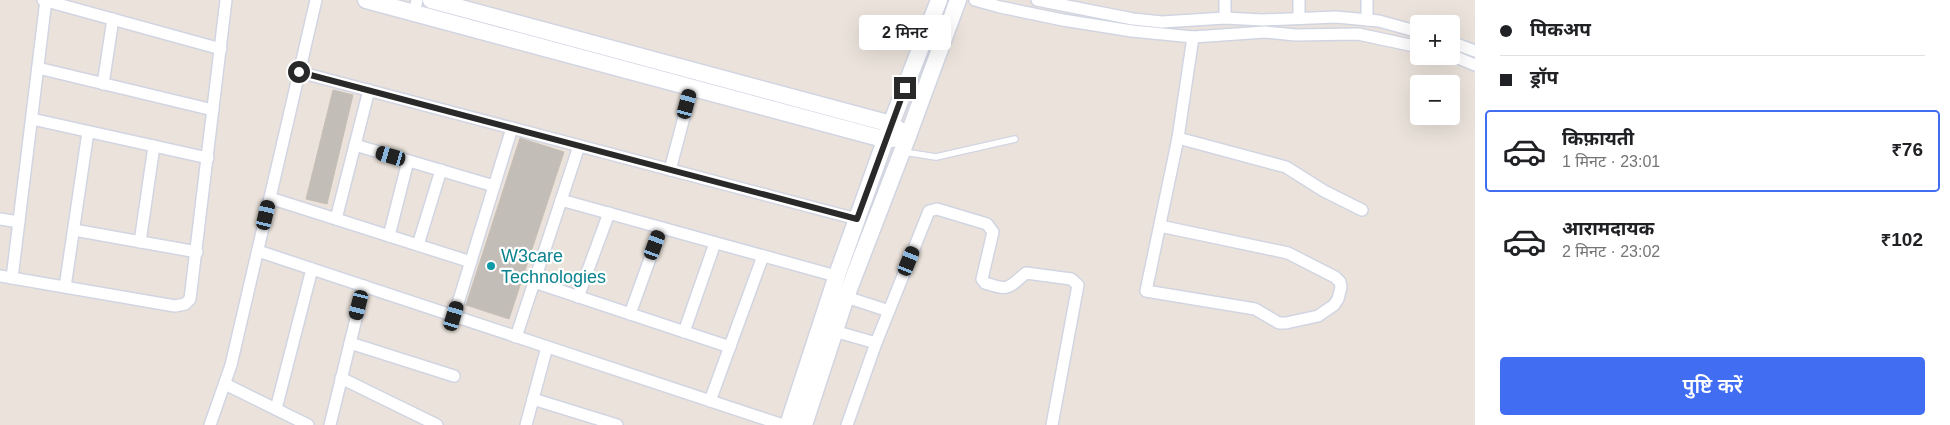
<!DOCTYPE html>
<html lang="hi">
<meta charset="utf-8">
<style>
:root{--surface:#fff;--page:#f2f2f2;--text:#202124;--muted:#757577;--line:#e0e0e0;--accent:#416df3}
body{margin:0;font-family:Arial,"Noto Sans Devanagari",sans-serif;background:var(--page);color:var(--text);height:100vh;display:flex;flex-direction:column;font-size:19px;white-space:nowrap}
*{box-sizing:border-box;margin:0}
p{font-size:16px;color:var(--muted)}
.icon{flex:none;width:28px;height:28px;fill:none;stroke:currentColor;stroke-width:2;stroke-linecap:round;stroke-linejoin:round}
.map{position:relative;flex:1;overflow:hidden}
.sheet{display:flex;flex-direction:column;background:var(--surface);width:475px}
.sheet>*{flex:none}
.banner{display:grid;align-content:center;height:110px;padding:0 25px;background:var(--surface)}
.controls{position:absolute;left:1410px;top:15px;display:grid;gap:10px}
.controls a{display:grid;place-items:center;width:50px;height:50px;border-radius:5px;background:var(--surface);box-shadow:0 5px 20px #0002;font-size:25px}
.end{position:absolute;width:22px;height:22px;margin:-11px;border:6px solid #292929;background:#fff;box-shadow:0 0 0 2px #fff}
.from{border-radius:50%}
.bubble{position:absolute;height:35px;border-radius:5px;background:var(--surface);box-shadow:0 5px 20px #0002;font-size:16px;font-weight:600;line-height:35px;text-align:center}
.car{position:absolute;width:15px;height:30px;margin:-15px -8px;border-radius:6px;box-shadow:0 0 4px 1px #0007;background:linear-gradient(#222 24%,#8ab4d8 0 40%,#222 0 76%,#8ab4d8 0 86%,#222 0)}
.banner b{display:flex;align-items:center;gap:18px;height:48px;font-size:19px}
.banner b+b{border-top:1px solid var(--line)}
.banner i{width:12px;height:12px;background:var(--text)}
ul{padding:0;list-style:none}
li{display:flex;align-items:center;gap:15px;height:82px;margin:0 10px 8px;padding:0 15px;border:2px solid transparent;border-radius:5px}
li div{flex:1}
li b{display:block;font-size:19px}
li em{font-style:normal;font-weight:600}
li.selected{border-color:var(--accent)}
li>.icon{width:45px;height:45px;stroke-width:1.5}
.cta{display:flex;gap:10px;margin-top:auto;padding:10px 25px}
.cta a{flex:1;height:58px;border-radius:5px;background:var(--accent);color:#fff;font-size:20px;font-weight:600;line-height:58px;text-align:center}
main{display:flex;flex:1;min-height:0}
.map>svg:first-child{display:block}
.building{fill:#c3bdb8;stroke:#c6bfb5}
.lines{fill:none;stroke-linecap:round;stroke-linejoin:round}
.lane-casing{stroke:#d1d5e2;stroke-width:8}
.street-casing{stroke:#d1d5e2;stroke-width:14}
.secondary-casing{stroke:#d1d5e2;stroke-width:19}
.lane{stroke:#fff;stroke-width:5.5}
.street{stroke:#fff;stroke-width:11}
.secondary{stroke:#fff;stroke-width:16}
.route{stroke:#292929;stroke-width:6}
.culture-dot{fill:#0f9aa8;stroke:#fff;stroke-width:2}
.labels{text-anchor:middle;stroke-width:4.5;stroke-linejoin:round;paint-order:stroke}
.culture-label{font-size:18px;fill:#0d838f;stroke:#fff;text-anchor:start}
</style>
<main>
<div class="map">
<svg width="1475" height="425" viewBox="0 0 1475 425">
<rect width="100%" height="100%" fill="#ebe3db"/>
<!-- building -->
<g class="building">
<polygon points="333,90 353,95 327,204 306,199"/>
<polygon points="520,138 564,152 509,319 466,305"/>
</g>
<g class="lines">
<!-- lane casing -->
<g class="lane-casing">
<polyline id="lane" points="904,152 936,157 1015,139"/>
</g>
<!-- street casing -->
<g class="street-casing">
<g id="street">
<polyline points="43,0 221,49"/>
<polyline points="975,0 1000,7 1063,20 1132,31 1193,37 1265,32 1296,35 1358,34 1419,47"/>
<polyline points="1037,0 1133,19 1162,22 1225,18 1262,20 1336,17 1379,21 1419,32"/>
<polyline points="1225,0 1225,18"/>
<polyline points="1299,0 1299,18"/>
<polyline points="414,13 417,0"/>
<polyline points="1367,20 1367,0"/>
<polyline points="1451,42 1475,51"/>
<polyline points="1451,55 1475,65"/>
<polyline points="38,68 213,110"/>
<polyline points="299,72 857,219"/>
<polyline points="103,84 113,19"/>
<polyline points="32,119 208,158"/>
<polyline points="1178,138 1286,167 1324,191 1362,210"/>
<polyline points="355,145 494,186"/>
<polyline points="670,170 692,87"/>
<polyline points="270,198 471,262"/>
<polyline points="561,200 836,276"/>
<polyline points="0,219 19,222"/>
<polyline points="336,219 369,90"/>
<polyline points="1160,226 1288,253 1335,277 1340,282 1341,287 1338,299 1334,305 1318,316 1286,323 1279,323 1255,309 1146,291 1178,138 1193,37"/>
<polyline points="74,230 197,252"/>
<polyline points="389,236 408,161"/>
<polyline points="140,242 154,146"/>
<polyline points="418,245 441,170"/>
<polyline points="258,251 783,425"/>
<polyline points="0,276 175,306 185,304 190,299 226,0"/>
<polyline points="12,278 46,0"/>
<polyline points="534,282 730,347"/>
<polyline points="65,287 88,132"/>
<polyline points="578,297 609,213"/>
<polyline points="846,297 889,311"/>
<polyline points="630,314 661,228"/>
<polyline points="454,316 512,128"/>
<polyline points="834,331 876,343 847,425"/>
<polyline points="684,332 715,243"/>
<polyline points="516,337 579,146"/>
<polyline points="350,343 454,376"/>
<path d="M876,343L929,211L937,209L987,224L993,232L982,279L985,283C1009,291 1007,289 1026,273L1071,279L1078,285L1052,425"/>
<polyline points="341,378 437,425"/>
<polyline points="225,384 308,425"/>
<polyline points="533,399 617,425"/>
<polyline points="710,401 763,256"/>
<polyline points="276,409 312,269"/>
<polyline points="210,425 231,365 316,0"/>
<polyline points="330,425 364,286"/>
<polyline points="526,425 547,347"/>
</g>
</g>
<!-- secondary casing -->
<g class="secondary-casing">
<g id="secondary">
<polyline points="366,0 887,140 908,136"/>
<polyline points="431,0 891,124 908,136"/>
<polyline points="788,425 838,272 891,124 939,0"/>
<polyline points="804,425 846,297 908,136 958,0"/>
</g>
</g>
<!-- lane -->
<use href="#lane" class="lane"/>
<!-- street -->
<use href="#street" class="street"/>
<!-- secondary -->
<use href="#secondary" class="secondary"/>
</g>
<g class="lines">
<!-- route -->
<polyline class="route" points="299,72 857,219 905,88"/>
</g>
<!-- markers -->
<circle class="culture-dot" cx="491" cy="266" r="5"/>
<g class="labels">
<!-- culture labels -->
<g class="culture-label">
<text x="501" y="262">W3care<tspan x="501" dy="21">Technologies</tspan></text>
</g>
</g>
</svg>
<div class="controls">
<a>+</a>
<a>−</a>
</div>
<i class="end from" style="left:299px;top:72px"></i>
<i class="end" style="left:905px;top:88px"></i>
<div class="bubble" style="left:859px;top:15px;width:92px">2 मिनट</div>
<i class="car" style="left:687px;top:104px;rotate:15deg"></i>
<i class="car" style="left:391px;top:156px;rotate:286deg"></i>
<i class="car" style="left:266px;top:215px;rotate:13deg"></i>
<i class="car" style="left:655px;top:245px;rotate:20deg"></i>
<i class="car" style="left:909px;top:261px;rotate:22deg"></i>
<i class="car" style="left:359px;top:305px;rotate:194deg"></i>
<i class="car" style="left:454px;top:316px;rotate:17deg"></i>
</div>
<section class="sheet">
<div class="banner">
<b><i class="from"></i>पिकअप</b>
<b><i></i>ड्रॉप</b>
</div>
<ul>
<li class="selected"><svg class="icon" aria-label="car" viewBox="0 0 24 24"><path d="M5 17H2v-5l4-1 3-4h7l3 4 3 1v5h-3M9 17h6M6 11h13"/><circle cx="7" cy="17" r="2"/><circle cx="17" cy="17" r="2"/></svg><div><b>किफ़ायती</b><p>1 मिनट · 23:01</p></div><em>₹76</em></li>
<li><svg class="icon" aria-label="car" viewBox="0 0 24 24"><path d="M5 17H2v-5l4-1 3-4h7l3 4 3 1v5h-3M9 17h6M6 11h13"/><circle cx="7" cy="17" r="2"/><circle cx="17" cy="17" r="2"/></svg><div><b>आरामदायक</b><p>2 मिनट · 23:02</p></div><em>₹102</em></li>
</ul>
<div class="cta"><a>पुष्टि करें</a></div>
</section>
</main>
